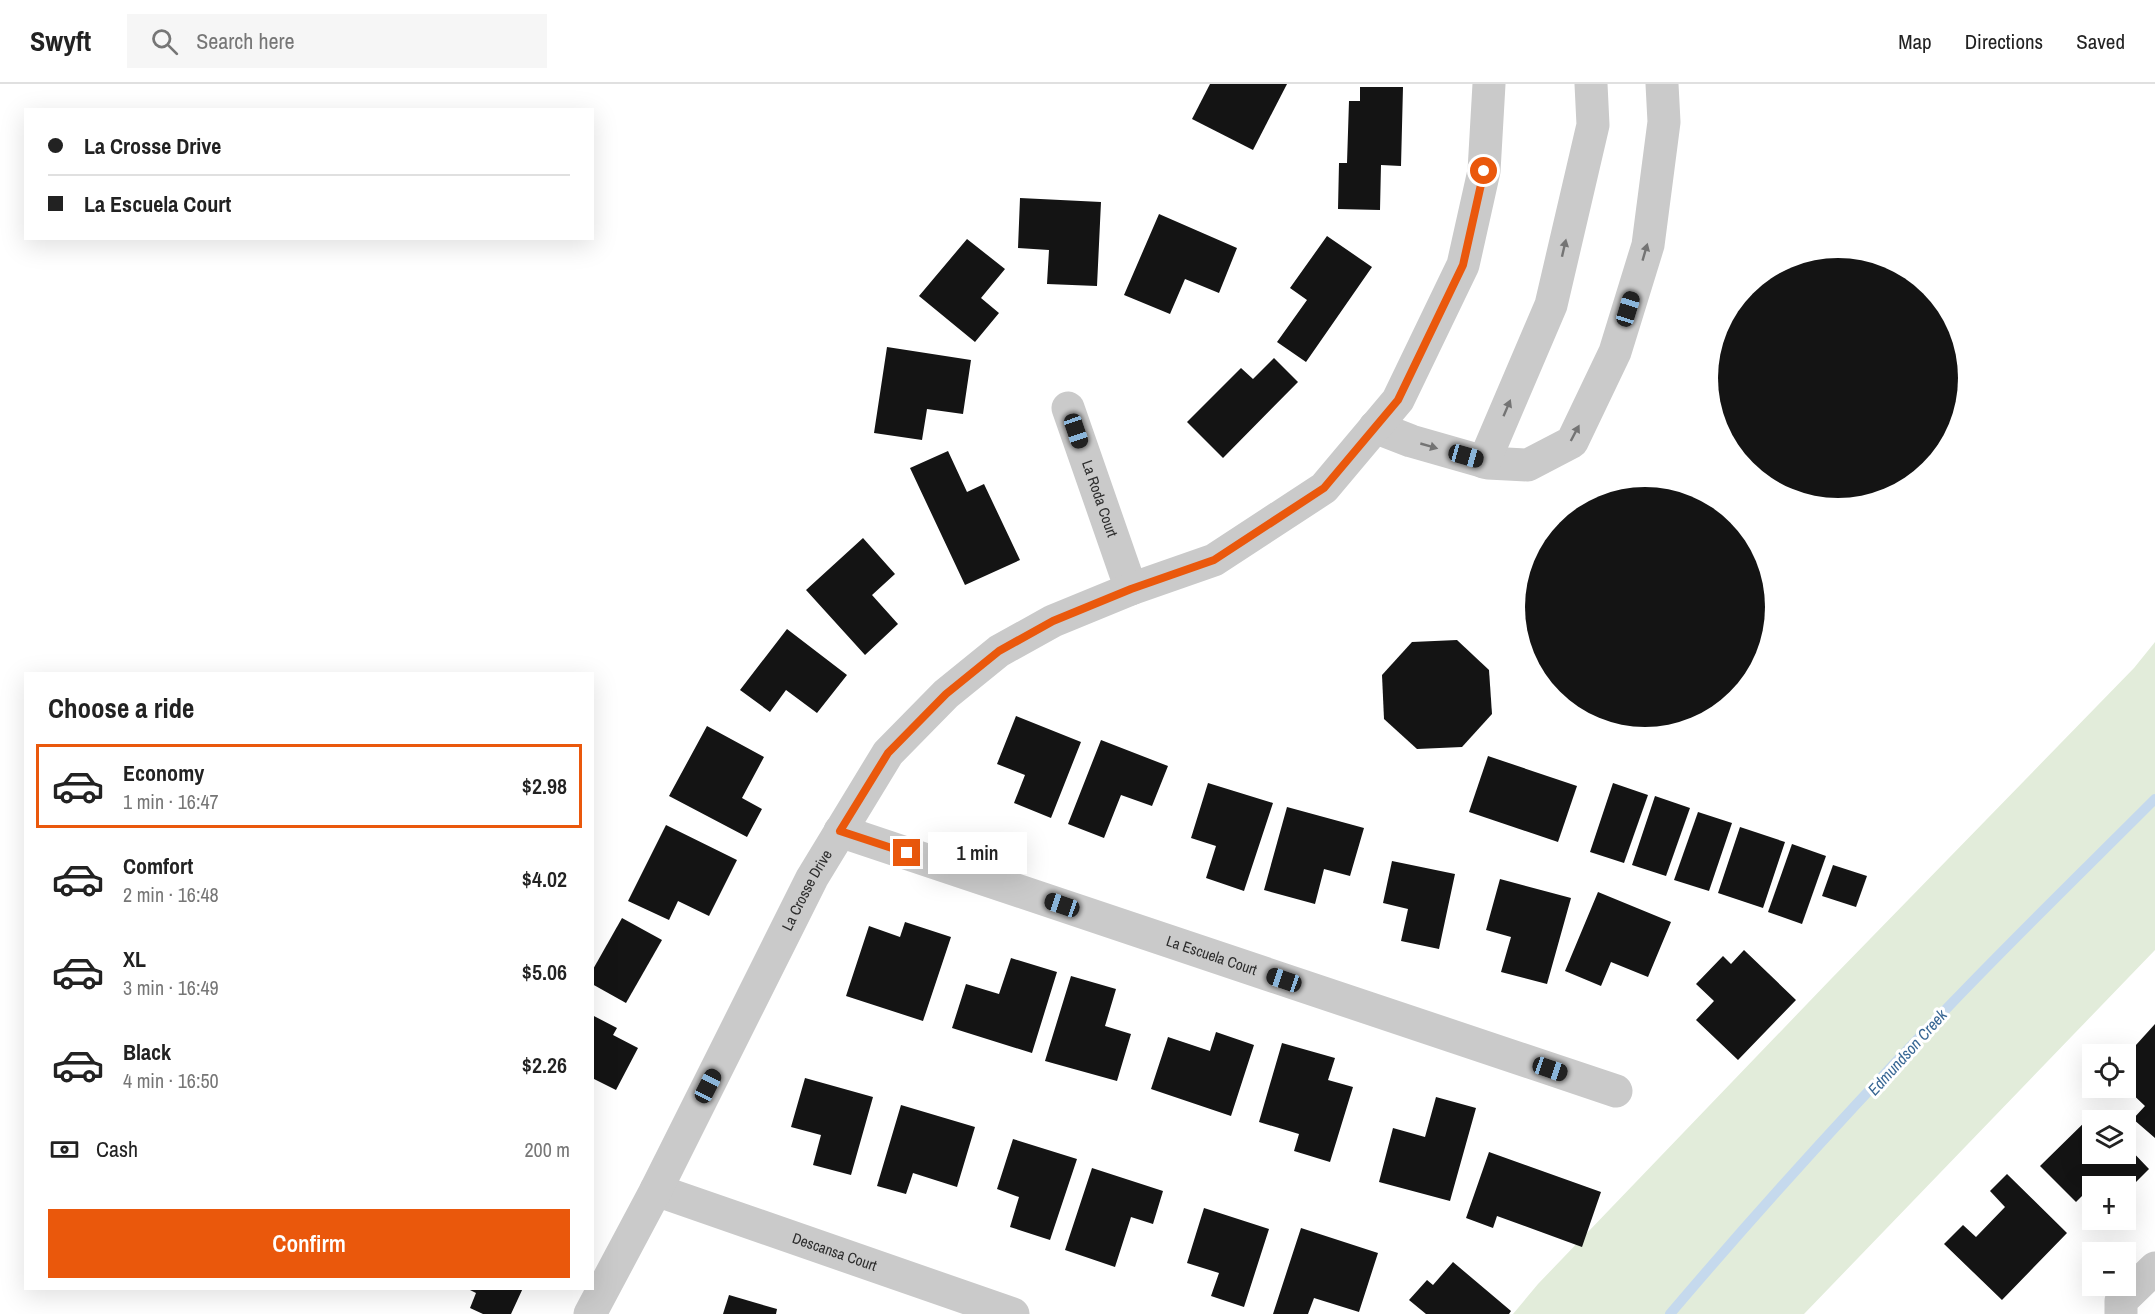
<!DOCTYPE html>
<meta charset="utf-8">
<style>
:root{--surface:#fff;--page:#f6f6f6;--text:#222;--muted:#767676;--line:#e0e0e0;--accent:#ea580c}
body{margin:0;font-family:"Archivo Narrow",sans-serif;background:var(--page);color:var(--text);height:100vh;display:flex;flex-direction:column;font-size:22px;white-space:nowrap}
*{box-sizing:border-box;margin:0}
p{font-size:20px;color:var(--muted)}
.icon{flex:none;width:33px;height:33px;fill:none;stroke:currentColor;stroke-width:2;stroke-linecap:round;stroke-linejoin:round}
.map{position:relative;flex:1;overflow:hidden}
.sheet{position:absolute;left:24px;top:588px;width:570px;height:618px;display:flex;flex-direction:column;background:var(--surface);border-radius:0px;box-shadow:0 6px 24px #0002}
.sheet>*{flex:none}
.hud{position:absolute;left:24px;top:24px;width:570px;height:132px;border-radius:0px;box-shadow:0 6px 24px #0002;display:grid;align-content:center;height:132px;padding:0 24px;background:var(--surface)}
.buttons{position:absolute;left:2082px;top:960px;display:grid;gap:12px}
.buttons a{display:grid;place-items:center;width:54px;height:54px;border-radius:0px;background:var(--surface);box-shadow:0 6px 24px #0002;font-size:30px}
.end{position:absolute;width:27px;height:27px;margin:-14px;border:8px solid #ea580c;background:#fff;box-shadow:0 0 0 3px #fff}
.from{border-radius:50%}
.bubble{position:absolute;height:42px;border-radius:0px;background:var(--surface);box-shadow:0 6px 24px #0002;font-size:20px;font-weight:600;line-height:42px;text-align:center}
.car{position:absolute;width:18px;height:36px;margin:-18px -9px;border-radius:8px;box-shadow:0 0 4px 2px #0007;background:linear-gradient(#222 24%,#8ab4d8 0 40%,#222 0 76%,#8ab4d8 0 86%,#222 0)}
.hud b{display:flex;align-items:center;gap:21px;height:57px;font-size:22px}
.hud b+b{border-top:2px solid var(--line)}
.hud i{width:15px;height:15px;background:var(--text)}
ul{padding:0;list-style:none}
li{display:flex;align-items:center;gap:18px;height:84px;margin:0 12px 9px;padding:0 12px;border:3px solid transparent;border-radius:0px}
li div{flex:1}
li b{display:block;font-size:22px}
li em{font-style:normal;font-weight:600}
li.on{border-color:var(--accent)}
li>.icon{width:54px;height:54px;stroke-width:1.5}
h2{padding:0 24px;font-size:27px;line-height:72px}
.pay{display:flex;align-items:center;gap:15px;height:66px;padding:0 24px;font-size:22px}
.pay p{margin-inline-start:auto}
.action{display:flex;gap:12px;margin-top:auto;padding:12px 24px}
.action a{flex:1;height:69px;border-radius:0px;background:var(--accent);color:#fff;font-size:24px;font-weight:600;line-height:69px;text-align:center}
header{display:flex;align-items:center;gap:36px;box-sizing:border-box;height:84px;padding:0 30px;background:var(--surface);border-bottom:2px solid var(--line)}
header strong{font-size:28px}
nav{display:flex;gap:33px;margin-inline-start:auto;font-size:21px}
.search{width:420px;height:54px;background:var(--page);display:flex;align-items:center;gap:15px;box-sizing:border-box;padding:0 21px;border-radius:0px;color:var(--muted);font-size:22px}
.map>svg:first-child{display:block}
.green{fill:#e2ecda}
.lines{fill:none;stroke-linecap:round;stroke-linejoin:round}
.stream{stroke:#c5d9ed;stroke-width:10}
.building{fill:#141414}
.minor{stroke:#cacaca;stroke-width:33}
.oneway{fill:#747474}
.route{stroke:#ea580c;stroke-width:8}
.labels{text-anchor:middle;stroke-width:6;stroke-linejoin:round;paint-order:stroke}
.street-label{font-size:15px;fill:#2d2d2d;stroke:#fff}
.water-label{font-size:16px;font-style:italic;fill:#376693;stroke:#fff}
</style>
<header>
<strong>Swyft</strong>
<div class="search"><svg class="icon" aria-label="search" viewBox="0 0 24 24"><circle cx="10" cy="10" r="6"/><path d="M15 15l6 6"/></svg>Search here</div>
<nav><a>Map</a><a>Directions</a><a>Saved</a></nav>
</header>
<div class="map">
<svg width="2155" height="1230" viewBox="0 0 2155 1230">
<rect width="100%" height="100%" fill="#fff"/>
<!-- green -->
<polygon class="green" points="2155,558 2155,866 1804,1230 1513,1230 1538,1200 1831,895 2134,584"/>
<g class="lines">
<!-- stream -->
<path class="stream" d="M1670,1230C1760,1124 1854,1021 1950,921C2017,851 2087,783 2155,715"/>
</g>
<!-- building -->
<g class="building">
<polygon points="1210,0 1287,0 1253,66 1192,35"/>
<polygon points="1360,3 1403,3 1401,82 1381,81 1380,126 1338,125 1339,79 1347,79 1349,17 1360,17"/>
<polygon points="1020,114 1101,118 1097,202 1047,200 1049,166 1018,164"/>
<polygon points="1159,130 1237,164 1219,209 1185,195 1170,230 1124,211"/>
<polygon points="1327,152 1372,183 1306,278 1277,258 1307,216 1290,204"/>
<polygon points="967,155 1005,185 981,214 999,229 975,258 919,212"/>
<circle cx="1838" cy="294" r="120"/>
<polygon points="887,263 971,276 963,330 927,325 922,356 874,349"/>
<polygon points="1274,274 1298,298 1223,374 1187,338 1241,284 1253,295"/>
<polygon points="948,367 967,408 984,400 1020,476 965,501 910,384"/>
<circle cx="1645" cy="523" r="120"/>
<polygon points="863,454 895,490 872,511 898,540 865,571 806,506"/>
<polygon points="787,545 847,591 817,629 786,606 770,628 740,606"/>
<polygon points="1457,556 1489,586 1492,630 1462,663 1417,665 1384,635 1382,591 1412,558"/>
<polygon points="1016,632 1081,658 1051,734 1014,719 1025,691 997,680"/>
<polygon points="707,642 764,673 742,714 762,725 747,753 669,712"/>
<polygon points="1101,656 1168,682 1152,722 1121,711 1104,754 1068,740"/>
<polygon points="1488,672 1577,702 1558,758 1469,728"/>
<polygon points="1208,699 1273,719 1244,807 1206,794 1216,762 1191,754"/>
<polygon points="1613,699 1648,711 1624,779 1590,768"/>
<polygon points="1655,712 1690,724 1666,792 1632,781"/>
<polygon points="1287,723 1364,744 1350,792 1324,785 1315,820 1264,806"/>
<polygon points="1698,728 1732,739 1709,807 1674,796"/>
<polygon points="666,741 737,776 709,832 678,817 669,836 628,817"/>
<polygon points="1740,743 1785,758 1763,824 1718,809"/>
<polygon points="1792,760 1826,772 1802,840 1768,828"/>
<polygon points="1392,777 1455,790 1439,865 1401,857 1408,825 1383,819"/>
<polygon points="1833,781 1867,792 1856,823 1822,812"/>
<polygon points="1500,795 1571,814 1547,900 1501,888 1511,853 1486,846"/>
<polygon points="1598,808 1671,838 1648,893 1611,878 1601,902 1565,887"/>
<polygon points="622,834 662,856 626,919 592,900 592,887"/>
<polygon points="905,838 951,853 923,937 846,912 869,842 900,853"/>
<polygon points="1744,866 1796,916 1738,976 1696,936 1714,917 1696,900 1723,872 1731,880"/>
<polygon points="1011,874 1057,888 1032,969 952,944 966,900 999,910"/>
<polygon points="1071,892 1116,905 1105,942 1131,950 1117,997 1045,977"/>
<polygon points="592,931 617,944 613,951 638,964 616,1006 592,994"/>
<polygon points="2155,940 2155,1054 2133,1035 2145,1022 2126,1004 2126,972"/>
<polygon points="1216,948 1254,961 1231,1032 1151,1005 1168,953 1210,967"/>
<polygon points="1282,959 1335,974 1328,996 1353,1003 1330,1078 1294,1067 1299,1050 1259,1038"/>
<polygon points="805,994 873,1013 851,1091 813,1081 821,1051 791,1043"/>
<polygon points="1436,1013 1476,1024 1450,1117 1379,1098 1393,1044 1425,1053"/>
<polygon points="901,1021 975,1043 957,1103 913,1089 906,1110 877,1102"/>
<polygon points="2094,1029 2101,1036 2092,1036 2092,1070 2126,1070 2126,1061 2149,1085 2126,1108 2126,1102 2106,1102 2099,1095 2076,1118 2040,1082"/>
<polygon points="1013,1055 1077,1075 1050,1156 1010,1143 1019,1113 997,1105"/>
<polygon points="1489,1068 1601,1108 1582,1163 1497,1132 1493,1144 1466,1134"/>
<polygon points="1092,1084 1163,1107 1153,1140 1131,1133 1115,1183 1065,1166"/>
<polygon points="2007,1090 2067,1149 2002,1216 1944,1160 1963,1141 1976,1153 2005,1123 1990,1107"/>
<polygon points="1204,1124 1269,1145 1244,1223 1211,1212 1219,1189 1187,1179"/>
<polygon points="1301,1144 1378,1169 1359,1228 1314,1214 1308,1230 1273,1230"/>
<polygon points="1453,1178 1511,1227 1509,1230 1426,1230 1409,1216 1427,1196 1433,1201"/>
<polygon points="466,1204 523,1204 511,1230 483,1230 470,1224 476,1209"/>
<polygon points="729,1211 777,1225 776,1230 723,1230"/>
</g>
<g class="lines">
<!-- minor -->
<g class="minor">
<path id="s1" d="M1068,324L1131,505"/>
<polyline points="1375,343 1411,357 1488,379 1528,381 1572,358 1615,268 1648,161 1664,38 1662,0"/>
<polyline points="1484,378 1551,221 1593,41 1591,0"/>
<path id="s2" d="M840,747L1616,1007"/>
<path id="s3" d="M656,1106L1013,1230"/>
<path id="s4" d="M590,1230L656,1106L812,794L888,669L946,610L999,567L1053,537L1131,505L1214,476L1324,404L1398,316L1463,181L1484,87L1489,0"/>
<polyline points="2121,1230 2121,1217 2155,1184"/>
</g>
</g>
<!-- one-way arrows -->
<defs><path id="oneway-solid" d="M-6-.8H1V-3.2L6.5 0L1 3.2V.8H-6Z" transform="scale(1.5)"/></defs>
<g class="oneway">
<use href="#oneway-solid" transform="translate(1564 164) rotate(-77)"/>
<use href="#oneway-solid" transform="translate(1645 168) rotate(-74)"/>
<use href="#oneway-solid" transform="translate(1507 324) rotate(-67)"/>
<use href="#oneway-solid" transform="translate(1575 349) rotate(-62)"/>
<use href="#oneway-solid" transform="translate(1429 362) rotate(16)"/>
</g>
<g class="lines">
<!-- route -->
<polyline class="route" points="907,769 840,747 888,669 946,610 999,567 1053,537 1131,505 1214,476 1324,404 1398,316 1463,181 1484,87"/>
</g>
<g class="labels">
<!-- street labels -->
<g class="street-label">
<text dy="5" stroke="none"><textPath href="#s1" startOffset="96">La Roda Court</textPath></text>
<text dy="5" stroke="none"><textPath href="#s4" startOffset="476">La Crosse Drive</textPath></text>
<text dy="5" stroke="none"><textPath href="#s2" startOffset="392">La Escuela Court</textPath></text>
<text dy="5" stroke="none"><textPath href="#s3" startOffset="189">Descansa Court</textPath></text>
</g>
<!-- water labels -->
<g class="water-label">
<text transform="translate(1907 968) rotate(-48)" y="6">Edmundson Creek</text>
</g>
</g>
</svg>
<div class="buttons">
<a><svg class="icon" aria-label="locate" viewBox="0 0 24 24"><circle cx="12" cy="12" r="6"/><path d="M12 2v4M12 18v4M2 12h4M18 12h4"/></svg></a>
<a><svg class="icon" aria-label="layers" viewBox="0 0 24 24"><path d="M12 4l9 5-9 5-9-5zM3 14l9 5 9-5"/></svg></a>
<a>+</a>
<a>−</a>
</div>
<i class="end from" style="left:1484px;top:87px"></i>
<i class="end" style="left:907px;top:769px"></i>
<div class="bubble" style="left:928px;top:748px;width:99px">1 min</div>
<i class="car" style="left:1628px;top:225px;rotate:17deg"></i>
<i class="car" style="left:1076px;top:347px;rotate:161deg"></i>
<i class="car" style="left:1466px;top:372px;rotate:106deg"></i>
<i class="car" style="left:1062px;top:821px;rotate:289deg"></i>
<i class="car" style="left:1284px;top:896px;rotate:289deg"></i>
<i class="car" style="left:1550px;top:985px;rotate:109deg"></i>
<i class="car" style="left:708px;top:1002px;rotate:27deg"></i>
<div class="hud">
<b><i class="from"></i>La Crosse Drive</b>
<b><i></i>La Escuela Court</b>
</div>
<section class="sheet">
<h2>Choose a ride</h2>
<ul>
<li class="on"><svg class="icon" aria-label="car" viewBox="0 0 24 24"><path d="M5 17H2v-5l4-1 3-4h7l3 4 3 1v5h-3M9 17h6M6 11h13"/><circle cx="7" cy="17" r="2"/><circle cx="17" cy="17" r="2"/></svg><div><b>Economy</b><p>1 min · 16:47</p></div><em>$2.98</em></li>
<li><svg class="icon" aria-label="car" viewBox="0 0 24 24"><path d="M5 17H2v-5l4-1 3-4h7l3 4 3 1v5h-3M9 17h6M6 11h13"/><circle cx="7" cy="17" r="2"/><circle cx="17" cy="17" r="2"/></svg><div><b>Comfort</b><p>2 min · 16:48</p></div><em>$4.02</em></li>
<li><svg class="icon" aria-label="car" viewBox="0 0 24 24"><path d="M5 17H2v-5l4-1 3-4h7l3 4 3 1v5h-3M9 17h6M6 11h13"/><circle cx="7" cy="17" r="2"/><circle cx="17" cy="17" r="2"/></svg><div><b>XL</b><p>3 min · 16:49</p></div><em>$5.06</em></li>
<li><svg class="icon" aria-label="car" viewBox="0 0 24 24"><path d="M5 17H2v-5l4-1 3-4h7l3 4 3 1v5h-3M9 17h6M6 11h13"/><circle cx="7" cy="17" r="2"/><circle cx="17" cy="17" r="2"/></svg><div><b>Black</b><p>4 min · 16:50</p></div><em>$2.26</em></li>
</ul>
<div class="pay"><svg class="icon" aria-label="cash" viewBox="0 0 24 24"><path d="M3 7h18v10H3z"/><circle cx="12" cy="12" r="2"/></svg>Cash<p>200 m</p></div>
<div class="action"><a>Confirm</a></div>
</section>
</div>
